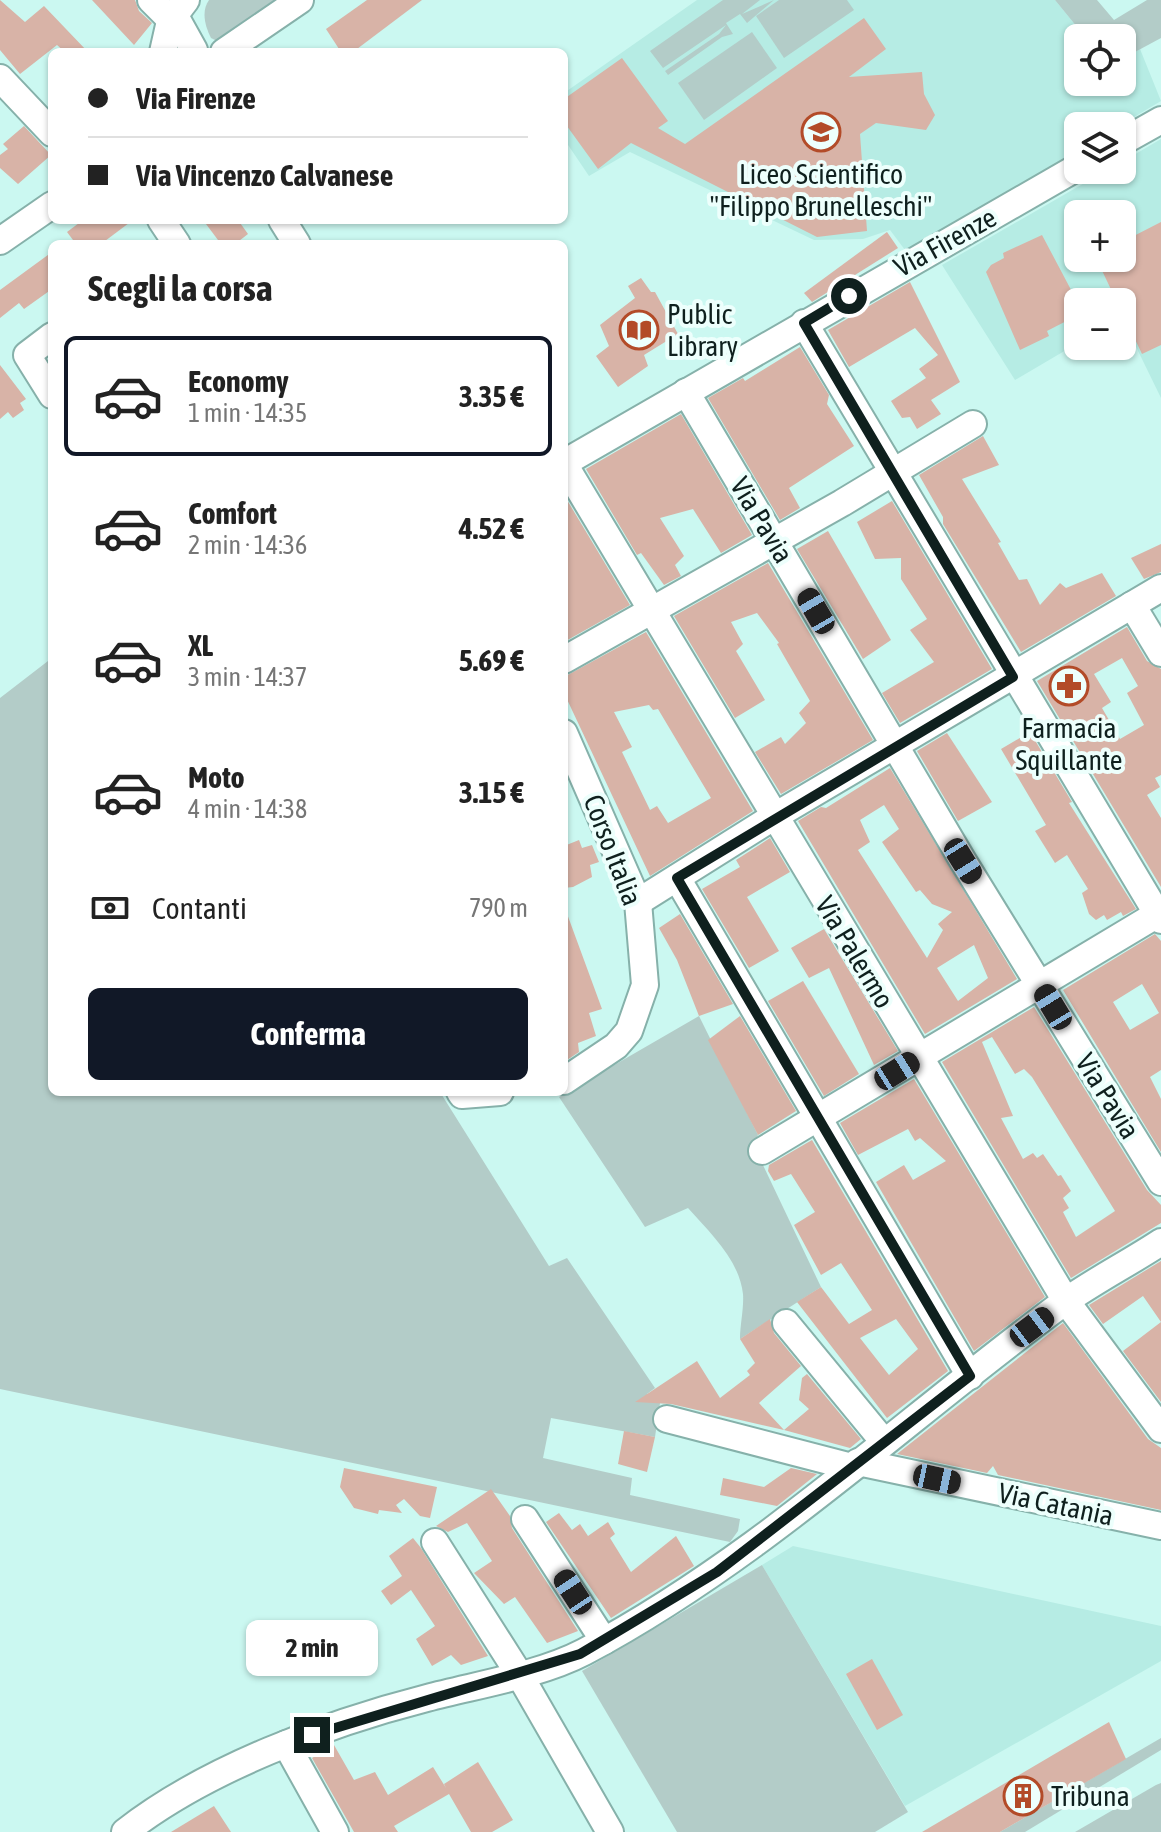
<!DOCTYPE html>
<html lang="it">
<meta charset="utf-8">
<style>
:root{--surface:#fff;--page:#f6f6f6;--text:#222;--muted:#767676;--line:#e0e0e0;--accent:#111827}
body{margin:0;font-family:"Asap Condensed",sans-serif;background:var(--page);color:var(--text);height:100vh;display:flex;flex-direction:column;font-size:30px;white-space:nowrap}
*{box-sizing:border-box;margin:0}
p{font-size:26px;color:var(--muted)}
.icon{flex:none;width:44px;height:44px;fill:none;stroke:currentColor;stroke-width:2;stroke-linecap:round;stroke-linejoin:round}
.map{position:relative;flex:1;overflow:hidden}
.side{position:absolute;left:48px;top:240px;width:520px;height:856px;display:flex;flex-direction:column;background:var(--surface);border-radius:12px;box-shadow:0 2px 6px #0004}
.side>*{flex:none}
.banner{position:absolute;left:48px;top:48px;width:520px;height:176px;border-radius:12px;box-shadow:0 2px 6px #0004;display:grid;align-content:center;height:176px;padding:0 40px;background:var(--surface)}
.buttons{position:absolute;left:1064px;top:24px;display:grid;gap:16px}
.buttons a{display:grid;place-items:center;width:72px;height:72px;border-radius:12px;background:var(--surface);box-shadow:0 2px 6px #0004;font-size:40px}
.end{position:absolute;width:36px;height:36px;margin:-18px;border:10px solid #0f201e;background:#fff;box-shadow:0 0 0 4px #fff}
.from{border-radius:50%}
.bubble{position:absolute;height:56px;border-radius:12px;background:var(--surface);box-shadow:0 2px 6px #0004;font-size:26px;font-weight:700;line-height:56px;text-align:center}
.car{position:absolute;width:24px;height:48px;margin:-24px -12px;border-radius:10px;box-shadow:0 0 6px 2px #0007;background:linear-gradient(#222 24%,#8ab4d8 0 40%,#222 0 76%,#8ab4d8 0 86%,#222 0)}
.banner b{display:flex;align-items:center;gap:28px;height:76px;font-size:30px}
.banner b+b{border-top:2px solid var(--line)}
.banner i{width:20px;height:20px;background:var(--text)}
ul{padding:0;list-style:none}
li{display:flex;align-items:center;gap:24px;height:120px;margin:0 16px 12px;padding:0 24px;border:4px solid transparent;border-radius:12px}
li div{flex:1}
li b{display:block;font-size:30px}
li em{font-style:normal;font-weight:700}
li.on{border-color:var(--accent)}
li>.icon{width:72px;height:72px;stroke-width:1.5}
h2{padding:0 40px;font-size:36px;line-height:96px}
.pay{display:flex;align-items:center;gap:20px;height:88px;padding:0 40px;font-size:30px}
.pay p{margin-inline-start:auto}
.action{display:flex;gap:16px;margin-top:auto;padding:16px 40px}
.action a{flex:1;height:92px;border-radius:12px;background:var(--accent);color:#fff;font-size:32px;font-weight:700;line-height:92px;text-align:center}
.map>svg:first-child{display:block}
.built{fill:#b6ece4;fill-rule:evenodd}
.green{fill:#b3ccc8}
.building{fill:#d8b3a7;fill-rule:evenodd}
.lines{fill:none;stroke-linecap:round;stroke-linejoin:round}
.minor-casing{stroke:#86b1aa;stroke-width:30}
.minor{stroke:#fff;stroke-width:26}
.route{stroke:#0f201e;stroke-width:10}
.labels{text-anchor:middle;stroke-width:8;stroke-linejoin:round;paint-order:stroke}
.poi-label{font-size:28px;fill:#0f201e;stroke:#edfffc}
.street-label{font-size:28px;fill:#0f201e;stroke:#edfffc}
</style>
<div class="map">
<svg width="1161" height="1832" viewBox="0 0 1161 1832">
<rect width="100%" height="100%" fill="#cbf8f1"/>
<!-- built -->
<g class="built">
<polygon points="697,0 1055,0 1086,38 1078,38 1078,82 1122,82 1122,59 1140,49 1161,101 1119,126 1078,126 1078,151 908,254 890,230 863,239 814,240 630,152 589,176 564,139 564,93"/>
<path d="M1161,139V398L1122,318V302H1078V343L1015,380L942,265L1107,170H1122V162ZM1078,214H1122V258H1078Z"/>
<polygon points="793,1546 1161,1626 1161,1661 905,1806 762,1565"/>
</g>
<!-- green -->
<g class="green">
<path d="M209,0H281L219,42L211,38C205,26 201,11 209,0Z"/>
<polygon points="723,0 760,0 742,14 774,0 747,23 740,14 726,23 733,34 722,37 668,75 665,71 719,34 726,25 663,68 650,51"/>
<polygon points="779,0 847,0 854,10 784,58 756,16"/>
<polygon points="1055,0 1097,0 1114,20 1147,0 1161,0 1161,38 1122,59 1122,38 1086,38"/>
<polygon points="752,32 777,68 704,120 678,83"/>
<polygon points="48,661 52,667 52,1092 440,1092 549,1266 567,1258 655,1388 647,1394 660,1403 655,1437 551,1418 543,1458 632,1478 630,1495 740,1519 738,1531 730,1542 0,1389 0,698"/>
<path d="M699,1016L758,1135L753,1144L821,1287L740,1339C740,1325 744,1308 743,1294C739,1259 710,1233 688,1208L645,1227L559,1097Z"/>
<polygon points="762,1565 908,1812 875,1832 677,1832 582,1671"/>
<polygon points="1161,1738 1161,1750 1025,1832 1000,1832"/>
<polygon points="1161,1783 1161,1832 1075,1832 1156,1785"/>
</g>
<!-- building -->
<g class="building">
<polygon points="0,0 25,22 44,6 88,52 65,52 57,45 20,74 0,50"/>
<polygon points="92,0 135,0 139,11 152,23 134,45"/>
<polygon points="367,0 422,0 353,52 341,52 326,29"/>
<polygon points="864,18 886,49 849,77 922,72 924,94 935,115 926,130 876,123 860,134 867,231 817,237 631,143 598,169 564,122 564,99 622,58 668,121 658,128 685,144"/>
<polygon points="24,126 51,155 18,184 0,168 0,155 8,149 3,144"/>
<polygon points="83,220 133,220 101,244 76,244 67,232"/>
<polygon points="203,220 238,220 248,234 235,244 221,244"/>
<polygon points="1161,222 1161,345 1142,354 1122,312 1122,302 1117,302 1096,258 1122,258 1122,242"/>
<polygon points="887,232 898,248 812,302 804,293"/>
<polygon points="1042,235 1078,303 1078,315 1047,331 1049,336 1020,350 986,272 991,265 1004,258 1003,253"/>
<polygon points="52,252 52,289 24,309 19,303 0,318 0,290"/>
<polygon points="641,278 651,292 655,292 678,334 644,355 648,366 618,387 596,356 609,346 600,325 635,298 628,286"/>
<polygon points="910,282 960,382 931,400 941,414 917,429 910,417 902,418 891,401 926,378 919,369 938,355 915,328 849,367 828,330"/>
<polygon points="800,347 829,395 827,404 854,446 789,488 800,508 780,520 708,398 743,378 745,381"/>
<polygon points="0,365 26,399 20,403 24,410 13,418 8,412 0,419"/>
<polygon points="681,414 752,535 721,553 693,509 660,518 684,556 675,565 681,576 664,585 641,553 637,555 586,469"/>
<polygon points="983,436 999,465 962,479 1001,542 998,543 1019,580 1027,579 1040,605 1060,583 1066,588 1102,573 1116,596 1021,652 943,524 943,517 919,475"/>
<polygon points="564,495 630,605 564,642"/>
<polygon points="892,501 992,669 900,723 882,693 934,662 910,630 927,619 901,579 901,558 875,559 857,522"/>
<polygon points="828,531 891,640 863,659 797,549"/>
<polygon points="1161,544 1161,572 1144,579 1131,558"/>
<polygon points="768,563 873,740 781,794 755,752 781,737 785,744 806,723 799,713 810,701 777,644 779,643 757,613 731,622 743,644 736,651 765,700 735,718 674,616"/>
<path d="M1127,627L1147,661L1161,669V775L1155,778L1160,787L1147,795L1161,818V887L1037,681ZM1122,658L1138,686L1127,693L1144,725L1120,739L1102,708L1111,702L1094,674Z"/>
<path d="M646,632L753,811L650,876L564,693V677ZM649,705L653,710L658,709L711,798L668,823L657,806L650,810L622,752L632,747L614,712Z"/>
<polygon points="1030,732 1072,802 1069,803 1136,909 1123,916 1121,912 1107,920 1104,915 1096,920 1089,914 1082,893 1088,889 1067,855 1055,863 1035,831 1046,825 1001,749"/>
<polygon points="947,733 992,802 958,821 917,751"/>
<path d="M890,768L1017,979L925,1034L798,821L821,807L826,808ZM884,805L899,829L882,842L916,892L920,890L932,904L952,912L938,924L943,930L927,958L858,850L870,842L860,820ZM974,945L988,978L958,1001L937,968Z"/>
<polygon points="770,838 790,872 747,897 779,951 749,968 702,889 740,867 736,860"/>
<polygon points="579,840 582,848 592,845 599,862 590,865 592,877 573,887 564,888 564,846"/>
<polygon points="566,911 602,1009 589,1013 596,1036 578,1043 579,1052 564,1062"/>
<polygon points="680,914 733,1004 699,1016 677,960 659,928"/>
<polygon points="824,929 898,1051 874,1065 829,968 809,978 791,948"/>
<path d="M1155,934L1161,941V1070L1150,1077L1161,1099V1152L1063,990ZM1142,984L1159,1013L1130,1030L1113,1002Z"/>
<polygon points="803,981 859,1074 824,1096 768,1001"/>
<path d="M1034,1007L1147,1190L1161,1205V1223L1071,1278L942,1062ZM992,1037L1015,1074L1024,1069L1032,1077L1115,1211L1076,1237L1063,1212L1069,1208L1063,1198L1071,1191L1061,1175L1058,1176L1043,1154L1037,1158L1033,1153L1023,1159L1001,1118L1013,1116L982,1042Z"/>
<polygon points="740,1016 796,1111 758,1135 708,1040"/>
<polygon points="914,1079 1045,1297 974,1351 876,1182 904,1165 913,1180 946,1161 920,1138 915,1141 908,1129 858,1155 840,1123"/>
<path d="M812,1140L948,1371L887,1418L797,1302L821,1287L849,1324L872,1310L841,1263L821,1275L794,1225L815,1212L791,1174L774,1181L768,1171L769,1165ZM896,1319L918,1349L889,1375L860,1338Z"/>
<polygon points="1161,1261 1161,1402 1123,1351 1161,1322 1143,1296 1103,1324 1089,1305"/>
<polygon points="770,1319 774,1333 801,1366 759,1403 784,1430 671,1404 635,1402 697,1361 720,1398 750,1375 747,1371 755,1363 740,1339"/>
<polygon points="1063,1323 1148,1439 1161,1448 1161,1510 998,1475 993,1466 987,1473 897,1454"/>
<polygon points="807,1374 861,1439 850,1448 784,1430 809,1409 799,1400 802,1378"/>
<polygon points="624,1431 655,1437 647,1472 618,1464"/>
<polygon points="344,1468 437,1487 430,1518 420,1516 404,1499 396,1505 402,1513 379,1510 378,1514 354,1508 340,1487"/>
<polygon points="791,1468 817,1474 777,1506 720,1495 723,1478 764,1487"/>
<polygon points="491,1489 510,1516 512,1528 578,1631 547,1643 515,1597 504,1604 474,1573 492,1561 467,1523 448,1532 436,1526"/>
<polygon points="559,1513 572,1530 580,1524 588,1536 608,1522 615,1534 610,1538 631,1572 676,1536 694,1566 611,1618 546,1522"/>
<polygon points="413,1538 421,1548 488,1656 461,1665 451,1655 432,1666 416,1639 435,1626 411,1590 391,1605 381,1591 402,1576 389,1556"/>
<polygon points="872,1659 903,1715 877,1730 846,1674"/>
<polygon points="1109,1722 1126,1759 1000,1832 922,1832"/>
<polygon points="334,1745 354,1780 375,1772 388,1795 433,1767 446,1788 444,1784 478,1762 513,1820 492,1832 471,1832 449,1794 394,1826 398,1832 354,1832 312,1758"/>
<polygon points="214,1806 231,1832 171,1832"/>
</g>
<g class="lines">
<!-- minor casing -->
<g class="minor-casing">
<g id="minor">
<polyline points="151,0 171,20"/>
<polyline points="174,14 194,50"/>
<polyline points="163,52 170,21 186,0"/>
<polyline points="224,52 300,0"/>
<polyline points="0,78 52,133"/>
<polyline points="1122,142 1161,120"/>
<polyline points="161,220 177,244"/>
<polyline points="282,220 297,244"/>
<polyline points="0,241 52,205"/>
<polyline points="804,323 1161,920"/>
<polyline points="52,336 27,355 52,395"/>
<polyline points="686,392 963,861 1161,1182"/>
<polyline points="564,463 1078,167"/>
<polyline points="564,464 1066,1301 1161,1429"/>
<polyline points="1132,605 1161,653"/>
<polyline points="564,660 842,503 973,424"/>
<polyline points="564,733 638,902 645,985 629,1031 616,1046 564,1081"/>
<polyline points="677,878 970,1376"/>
<polyline points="638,902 775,816 1161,588"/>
<polyline points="460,1092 462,1095 500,1092"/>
<polyline points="762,1151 1161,912"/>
<polyline points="786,1323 884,1442"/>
<polyline points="667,1419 852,1467"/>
<polyline points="858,1462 1161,1526"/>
<polyline points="525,1519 604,1641"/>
<polyline points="435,1542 519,1674 610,1832"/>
<polyline points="286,1744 335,1832"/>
<path d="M125,1832C205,1769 329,1723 427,1698C476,1685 540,1675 584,1652C759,1559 904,1420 1063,1303C1094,1281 1129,1263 1161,1242"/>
</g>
</g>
<!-- minor -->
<use href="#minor" class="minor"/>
</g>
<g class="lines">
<!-- route -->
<polyline class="route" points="312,1735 580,1654 717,1572 970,1376 677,878 1013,677 804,323 849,296"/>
</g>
<!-- icons -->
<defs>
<g id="school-ring" transform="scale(2)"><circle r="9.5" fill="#edfffc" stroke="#b34b28" stroke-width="1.5"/><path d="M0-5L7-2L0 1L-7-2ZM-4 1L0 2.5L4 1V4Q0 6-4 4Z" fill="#b34b28"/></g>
<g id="library-ring" transform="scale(2)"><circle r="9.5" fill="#edfffc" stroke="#b34b28" stroke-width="1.5"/><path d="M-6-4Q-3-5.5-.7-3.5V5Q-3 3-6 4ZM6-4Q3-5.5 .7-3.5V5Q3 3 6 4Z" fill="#b34b28"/></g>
<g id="pharmacy-ring" transform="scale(2)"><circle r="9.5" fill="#edfffc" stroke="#b34b28" stroke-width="1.5"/><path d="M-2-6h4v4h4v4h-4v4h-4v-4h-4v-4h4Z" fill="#b34b28"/></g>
<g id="building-ring" transform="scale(2)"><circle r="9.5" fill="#edfffc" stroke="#b34b28" stroke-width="1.5"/><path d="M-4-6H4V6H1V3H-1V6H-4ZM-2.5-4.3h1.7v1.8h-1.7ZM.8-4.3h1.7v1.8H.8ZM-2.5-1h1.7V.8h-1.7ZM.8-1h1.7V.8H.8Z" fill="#b34b28"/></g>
</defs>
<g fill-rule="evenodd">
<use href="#school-ring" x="821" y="132"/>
<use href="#library-ring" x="639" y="330"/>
<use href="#pharmacy-ring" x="1069" y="686"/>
<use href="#building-ring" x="1023" y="1796"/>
</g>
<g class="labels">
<!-- poi labels -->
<g class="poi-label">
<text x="821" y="184">Liceo Scientifico<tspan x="821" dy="32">"Filippo Brunelleschi"</tspan></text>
<text x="667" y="324" text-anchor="start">Public<tspan x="667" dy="32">Library</tspan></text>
<text x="1069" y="738">Farmacia<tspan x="1069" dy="32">Squillante</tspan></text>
<text x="1051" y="1806" text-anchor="start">Tribuna</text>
</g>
<!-- street labels -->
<g class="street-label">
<text transform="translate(945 242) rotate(-29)" y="10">Via Firenze</text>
<text transform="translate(762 520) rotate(59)" y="10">Via Pavia</text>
<text transform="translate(613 850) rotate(69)" y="10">Corso Italia</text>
<text transform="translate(855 952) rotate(59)" y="10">Via Palermo</text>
<text transform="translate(1108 1096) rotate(58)" y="10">Via Pavia</text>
<text transform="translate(1056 1504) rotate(12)" y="10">Via Catania</text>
</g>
</g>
</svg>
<div class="buttons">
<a><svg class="icon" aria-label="locate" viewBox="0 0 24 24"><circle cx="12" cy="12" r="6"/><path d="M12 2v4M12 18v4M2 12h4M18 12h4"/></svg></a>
<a><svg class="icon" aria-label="layers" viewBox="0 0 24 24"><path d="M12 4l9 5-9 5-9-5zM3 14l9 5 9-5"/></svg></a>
<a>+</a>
<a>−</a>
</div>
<i class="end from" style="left:849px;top:296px"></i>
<i class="end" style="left:312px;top:1735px"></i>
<div class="bubble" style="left:246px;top:1620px;width:132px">2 min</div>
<i class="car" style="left:816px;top:611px;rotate:330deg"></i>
<i class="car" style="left:963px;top:861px;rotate:148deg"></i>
<i class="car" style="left:1053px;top:1007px;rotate:329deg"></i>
<i class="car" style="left:897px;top:1071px;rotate:58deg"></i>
<i class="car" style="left:1032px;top:1327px;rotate:53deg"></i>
<i class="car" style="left:937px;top:1479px;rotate:102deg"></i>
<i class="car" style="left:573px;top:1592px;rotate:327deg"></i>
<div class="banner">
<b><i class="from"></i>Via Firenze</b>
<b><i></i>Via Vincenzo Calvanese</b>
</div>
<section class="side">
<h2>Scegli la corsa</h2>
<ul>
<li class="on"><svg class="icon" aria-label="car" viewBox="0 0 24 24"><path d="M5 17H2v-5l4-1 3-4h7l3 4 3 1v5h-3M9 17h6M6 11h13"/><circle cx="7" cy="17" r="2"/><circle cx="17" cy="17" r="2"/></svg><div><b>Economy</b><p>1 min · 14:35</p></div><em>3.35 €</em></li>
<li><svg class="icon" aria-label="car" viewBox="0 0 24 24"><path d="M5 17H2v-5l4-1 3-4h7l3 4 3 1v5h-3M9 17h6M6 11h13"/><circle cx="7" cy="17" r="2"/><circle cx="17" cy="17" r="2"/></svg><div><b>Comfort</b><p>2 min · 14:36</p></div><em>4.52 €</em></li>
<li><svg class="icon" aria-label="car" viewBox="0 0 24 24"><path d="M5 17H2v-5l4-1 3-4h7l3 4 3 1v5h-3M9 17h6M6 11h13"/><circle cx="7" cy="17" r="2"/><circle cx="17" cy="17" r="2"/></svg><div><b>XL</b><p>3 min · 14:37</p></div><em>5.69 €</em></li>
<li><svg class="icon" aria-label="car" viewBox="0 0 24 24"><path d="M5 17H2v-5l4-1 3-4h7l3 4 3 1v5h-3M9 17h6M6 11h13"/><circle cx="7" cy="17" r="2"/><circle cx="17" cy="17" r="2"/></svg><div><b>Moto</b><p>4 min · 14:38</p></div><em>3.15 €</em></li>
</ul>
<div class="pay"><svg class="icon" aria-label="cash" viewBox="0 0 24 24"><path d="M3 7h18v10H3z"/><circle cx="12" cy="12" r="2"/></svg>Contanti<p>790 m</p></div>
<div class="action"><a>Conferma</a></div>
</section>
</div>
